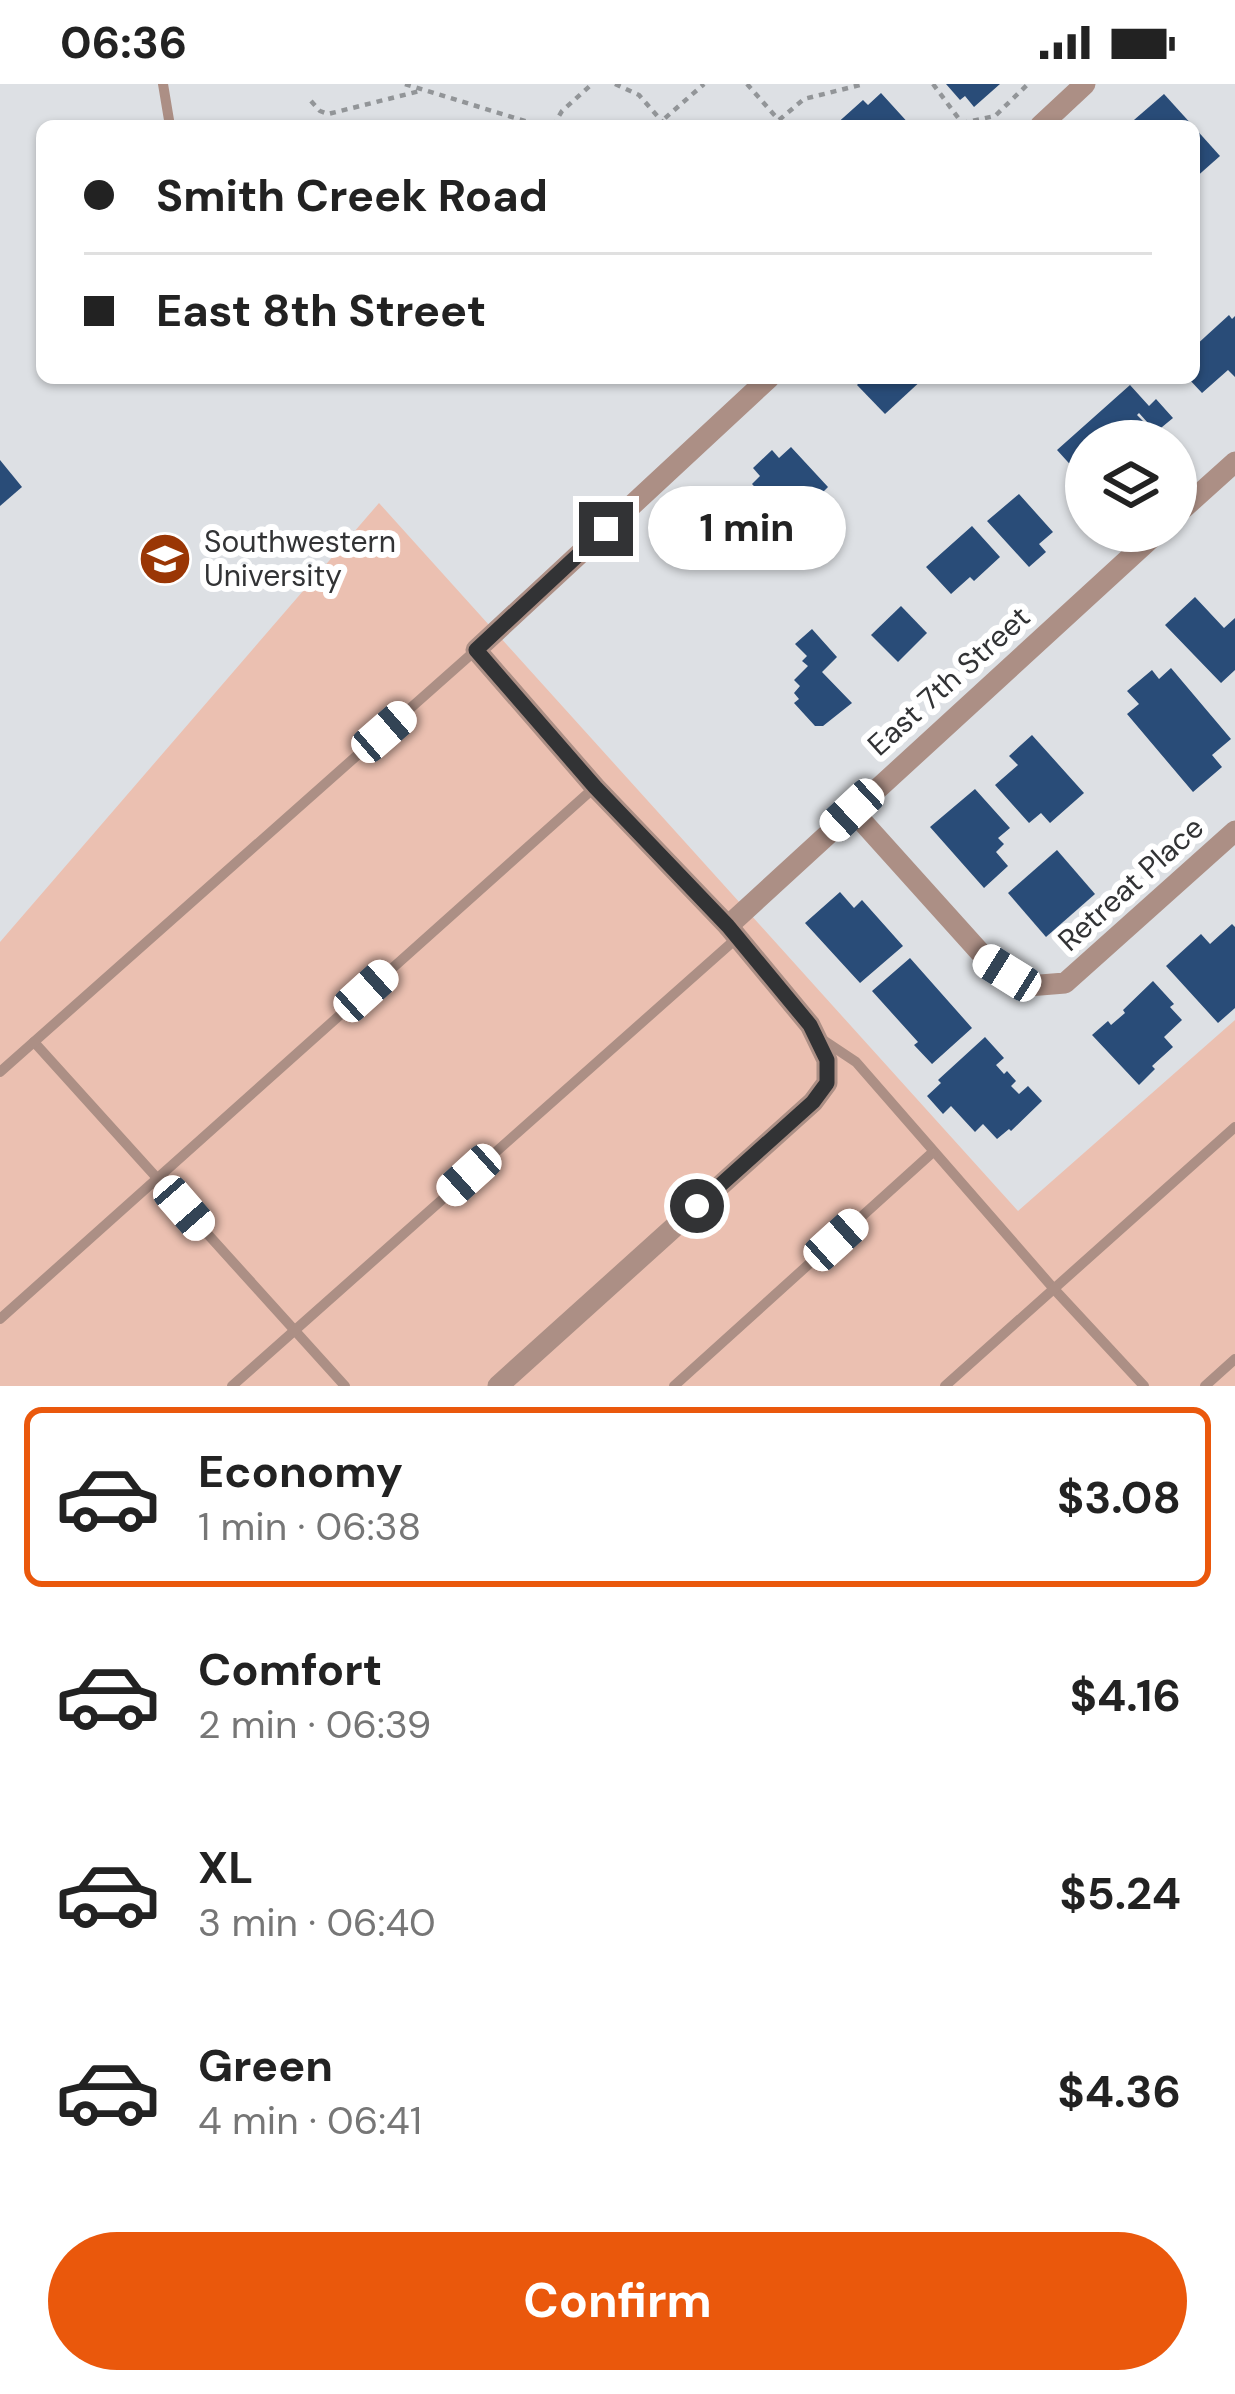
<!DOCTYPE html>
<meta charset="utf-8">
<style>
:root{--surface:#fff;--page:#f6f6f6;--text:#222;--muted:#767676;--line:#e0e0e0;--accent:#ea580c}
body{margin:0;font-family:"DM Sans",sans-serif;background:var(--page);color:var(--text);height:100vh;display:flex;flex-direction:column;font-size:45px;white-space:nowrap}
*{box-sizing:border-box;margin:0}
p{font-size:39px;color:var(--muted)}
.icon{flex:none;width:66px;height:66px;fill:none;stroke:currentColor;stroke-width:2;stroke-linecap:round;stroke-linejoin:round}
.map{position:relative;height:1302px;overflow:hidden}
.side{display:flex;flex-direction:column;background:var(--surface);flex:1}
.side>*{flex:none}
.hud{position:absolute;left:36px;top:36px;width:1164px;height:264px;border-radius:18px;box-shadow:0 3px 9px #0004;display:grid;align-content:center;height:264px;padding:0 48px;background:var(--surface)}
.buttons{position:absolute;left:1065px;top:336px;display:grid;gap:24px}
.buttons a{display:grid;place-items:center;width:132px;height:132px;border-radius:50%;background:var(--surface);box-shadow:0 3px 9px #0004;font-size:60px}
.end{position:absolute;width:54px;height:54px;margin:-27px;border:15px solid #323335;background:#fff;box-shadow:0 0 0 6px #fff}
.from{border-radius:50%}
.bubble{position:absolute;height:84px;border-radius:42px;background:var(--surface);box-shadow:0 3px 9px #0004;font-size:39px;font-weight:700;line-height:84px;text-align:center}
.car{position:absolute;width:36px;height:72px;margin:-36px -18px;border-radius:15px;box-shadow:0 0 9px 3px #0007;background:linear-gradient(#fff 24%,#345 0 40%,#fff 0 76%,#345 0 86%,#fff 0)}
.hud b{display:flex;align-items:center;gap:42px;height:114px;font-size:45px}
.hud b+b{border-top:3px solid var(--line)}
.hud i{width:30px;height:30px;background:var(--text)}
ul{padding:21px 0 0;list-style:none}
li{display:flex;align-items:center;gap:36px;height:180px;margin:0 24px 18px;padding:0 24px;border:6px solid transparent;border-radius:18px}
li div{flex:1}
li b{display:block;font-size:45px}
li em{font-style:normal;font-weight:700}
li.selected{border-color:var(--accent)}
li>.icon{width:108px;height:108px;stroke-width:1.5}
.button{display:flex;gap:24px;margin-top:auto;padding:24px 48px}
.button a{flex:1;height:138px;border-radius:72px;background:var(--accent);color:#fff;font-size:48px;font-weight:700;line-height:138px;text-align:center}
.status{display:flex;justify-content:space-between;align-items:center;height:84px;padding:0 60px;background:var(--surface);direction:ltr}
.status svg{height:33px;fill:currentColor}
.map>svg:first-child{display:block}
.green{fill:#ebc0b1}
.building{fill:#294c78}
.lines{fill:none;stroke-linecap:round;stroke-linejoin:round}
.path{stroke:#929598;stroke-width:4.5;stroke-dasharray:6 6;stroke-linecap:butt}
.service{stroke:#ac8f85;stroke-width:10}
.minor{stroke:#ac8f85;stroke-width:21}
.route{stroke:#323335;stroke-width:15}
.labels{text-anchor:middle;stroke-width:12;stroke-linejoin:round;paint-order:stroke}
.poi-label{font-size:30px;fill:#323335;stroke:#fff;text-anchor:start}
.street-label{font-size:30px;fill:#323335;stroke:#fff}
</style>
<div class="status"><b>06:36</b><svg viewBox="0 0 49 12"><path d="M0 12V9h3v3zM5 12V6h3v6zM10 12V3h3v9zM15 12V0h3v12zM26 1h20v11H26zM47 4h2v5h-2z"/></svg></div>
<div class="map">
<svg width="1235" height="1302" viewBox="0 0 1235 1302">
<rect width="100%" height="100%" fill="#dde0e4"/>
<!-- green -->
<polygon class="green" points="379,419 1018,1127 1235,936 1235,1302 0,1302 0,858"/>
<!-- building -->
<g class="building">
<polygon points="946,0 1000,0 974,23 965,12 960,16"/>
<polygon points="881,9 911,42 834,42 863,16 868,21"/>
<polygon points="1164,10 1193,42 1127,42"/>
<polygon points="1194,43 1220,72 1194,95"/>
<polygon points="1229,231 1232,235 1235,232 1235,293 1228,286 1202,309 1188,294 1194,294 1194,263"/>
<polygon points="864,294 924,294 885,330 857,301"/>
<polygon points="1130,301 1149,322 1156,315 1173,334 1156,348 1139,329 1137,331 1150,344 1136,357 1086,357 1086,398 1057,366"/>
<polygon points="791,363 828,403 817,414 830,428 802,454 752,400 760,392 753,384 772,366 779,374"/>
<polygon points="0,376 22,403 0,422"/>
<polygon points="1019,410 1053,448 1039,460 1046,468 1029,483 987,437"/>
<polygon points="972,442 1000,473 974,497 970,493 951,510 926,483"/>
<polygon points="1195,513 1224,544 1235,534 1235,586 1221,599 1165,541"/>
<polygon points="901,522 927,549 898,578 871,551"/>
<polygon points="812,545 837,573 822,588 852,619 823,642 815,642 794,619 799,615 794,609 800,602 794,596 808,582 802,577 807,572 795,560"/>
<polygon points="1171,584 1231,655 1212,671 1222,683 1193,708 1127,630 1139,620 1127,607 1152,586 1159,595"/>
<polygon points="1032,651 1084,709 1050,739 1041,729 1029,739 995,701 1018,681 1009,672"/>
<polygon points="975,705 1010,744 998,754 1004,760 996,768 1008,782 984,804 930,743"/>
<polygon points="1057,766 1095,810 1046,853 1008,809"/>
<polygon points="840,808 854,824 862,816 903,862 860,899 805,839"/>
<polygon points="1232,840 1235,843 1235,924 1218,939 1166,882 1201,850 1210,860"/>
<polygon points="910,874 972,944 932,980 914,961 918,958 872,907"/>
<polygon points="1153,897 1174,920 1170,923 1182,936 1164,953 1173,963 1152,982 1155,985 1139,1001 1092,951 1108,937 1111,941 1125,929 1123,926"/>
<polygon points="985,953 1004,974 996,981 1004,990 1007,987 1016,997 1011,1002 1019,1010 1028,1002 1042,1017 1011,1047 1009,1045 997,1055 983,1040 975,1048 951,1022 943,1030 927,1012 941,999 938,996"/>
</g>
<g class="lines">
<!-- path -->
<g class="path">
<polyline points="405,0 541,42"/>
<polyline points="615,0 639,11 666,42"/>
<polyline points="747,0 784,42"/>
<polyline points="933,0 962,39 995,32 1028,0"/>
<polyline points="311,17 320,27 328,30 420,7"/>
<polyline points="779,36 804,15 864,0"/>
<polyline points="553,42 562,27 592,0"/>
<polyline points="656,42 704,0"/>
</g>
<!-- service -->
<g class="service">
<polyline points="163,0 170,42"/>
<polyline points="820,954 856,978 1054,1205 1144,1302"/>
<polyline points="34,958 345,1302"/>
<polyline points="0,988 476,566"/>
<polyline points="0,1235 595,703"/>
<polyline points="232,1302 737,854"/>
<polyline points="674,1302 933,1068"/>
<polyline points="945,1302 1235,1043"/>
<polyline points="1205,1302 1235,1275"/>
</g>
<!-- minor -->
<g class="minor">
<polyline points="1040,42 1085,0"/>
<polyline points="1176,431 1235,378"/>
<polyline points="852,726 987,876 1028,902 1065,899 1235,747"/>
<polyline points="728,842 1159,447"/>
<polyline points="498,1302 813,1018 827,999 827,976 810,941 728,842 595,703 476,566 769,294"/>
</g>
</g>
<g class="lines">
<!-- route -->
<polyline class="route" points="606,445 476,566 595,703 728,842 810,941 827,976 827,999 813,1018 697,1122"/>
</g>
<!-- icons -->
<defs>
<g id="university-disc" transform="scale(2.7)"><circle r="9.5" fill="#9a3605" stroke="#fff"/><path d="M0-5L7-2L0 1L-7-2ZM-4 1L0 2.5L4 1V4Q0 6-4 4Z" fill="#fff"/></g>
</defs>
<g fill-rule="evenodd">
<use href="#university-disc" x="165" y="475"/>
</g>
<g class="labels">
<!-- poi labels -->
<g class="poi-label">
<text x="204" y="468">Southwestern<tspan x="204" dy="34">University</tspan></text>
</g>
<!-- street labels -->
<g class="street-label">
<text transform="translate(949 597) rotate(-42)" y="10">East 7th Street</text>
<text transform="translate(1131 800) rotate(-42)" y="10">Retreat Place</text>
</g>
</g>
</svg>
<div class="buttons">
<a><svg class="icon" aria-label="layers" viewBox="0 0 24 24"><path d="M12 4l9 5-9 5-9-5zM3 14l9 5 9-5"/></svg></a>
</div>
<i class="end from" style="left:697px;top:1122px"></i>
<i class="end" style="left:606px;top:445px"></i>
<div class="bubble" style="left:648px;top:402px;width:198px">1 min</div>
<i class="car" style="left:384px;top:648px;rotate:49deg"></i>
<i class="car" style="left:852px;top:726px;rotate:227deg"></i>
<i class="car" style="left:1007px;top:889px;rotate:302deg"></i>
<i class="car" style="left:366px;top:907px;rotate:48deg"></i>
<i class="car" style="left:469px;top:1091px;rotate:228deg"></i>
<i class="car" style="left:184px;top:1124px;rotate:139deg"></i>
<i class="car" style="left:836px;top:1156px;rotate:48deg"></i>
<div class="hud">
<b><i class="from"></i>Smith Creek Road</b>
<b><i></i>East 8th Street</b>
</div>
</div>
<section class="side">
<ul>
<li class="selected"><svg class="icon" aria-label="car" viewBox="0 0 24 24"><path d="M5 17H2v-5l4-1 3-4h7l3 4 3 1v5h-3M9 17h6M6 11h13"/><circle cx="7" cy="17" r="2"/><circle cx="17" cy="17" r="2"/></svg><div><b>Economy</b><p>1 min · 06:38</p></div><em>$3.08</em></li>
<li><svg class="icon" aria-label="car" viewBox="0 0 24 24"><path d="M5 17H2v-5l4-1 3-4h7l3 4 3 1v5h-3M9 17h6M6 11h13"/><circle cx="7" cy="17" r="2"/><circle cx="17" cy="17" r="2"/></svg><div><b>Comfort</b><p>2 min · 06:39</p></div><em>$4.16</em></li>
<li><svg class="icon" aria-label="car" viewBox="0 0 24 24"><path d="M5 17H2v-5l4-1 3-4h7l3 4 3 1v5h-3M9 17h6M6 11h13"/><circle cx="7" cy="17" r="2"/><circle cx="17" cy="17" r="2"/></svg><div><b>XL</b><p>3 min · 06:40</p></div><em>$5.24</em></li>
<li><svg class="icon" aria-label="car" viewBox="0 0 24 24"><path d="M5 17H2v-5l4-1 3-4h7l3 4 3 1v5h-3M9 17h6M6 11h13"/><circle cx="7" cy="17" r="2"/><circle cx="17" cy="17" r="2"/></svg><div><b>Green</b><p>4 min · 06:41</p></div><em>$4.36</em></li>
</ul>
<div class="button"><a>Confirm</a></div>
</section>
